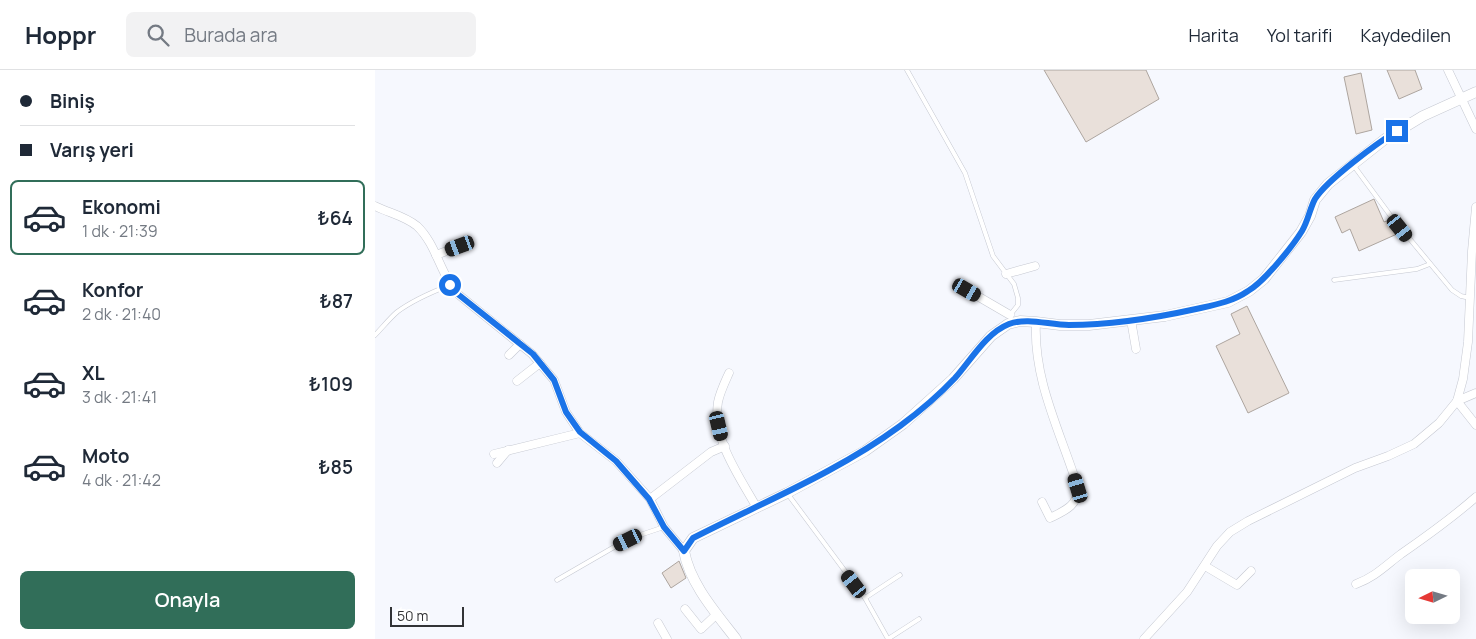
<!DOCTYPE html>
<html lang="tr">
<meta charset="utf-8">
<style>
:root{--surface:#fff;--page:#f2f2f3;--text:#1f2937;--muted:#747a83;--line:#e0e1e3;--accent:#316e59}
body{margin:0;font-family:Manrope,sans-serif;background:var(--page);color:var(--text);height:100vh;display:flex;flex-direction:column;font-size:19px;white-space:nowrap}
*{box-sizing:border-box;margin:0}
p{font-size:16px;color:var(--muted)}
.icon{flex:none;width:28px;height:28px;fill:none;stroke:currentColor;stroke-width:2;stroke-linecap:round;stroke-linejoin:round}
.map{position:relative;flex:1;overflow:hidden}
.sheet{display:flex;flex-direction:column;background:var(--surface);width:375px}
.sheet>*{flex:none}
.guide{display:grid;align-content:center;height:110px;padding:0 20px;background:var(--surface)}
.needle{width:32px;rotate:265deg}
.tools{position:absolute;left:1030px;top:499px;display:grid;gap:10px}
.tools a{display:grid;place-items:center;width:55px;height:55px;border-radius:8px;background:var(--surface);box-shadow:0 5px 20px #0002;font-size:25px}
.scale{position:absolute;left:15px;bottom:12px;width:74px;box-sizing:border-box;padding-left:5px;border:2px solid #323336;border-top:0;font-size:14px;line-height:18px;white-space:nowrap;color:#323336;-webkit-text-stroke:4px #fff;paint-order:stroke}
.end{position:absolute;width:22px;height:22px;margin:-11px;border:6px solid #1a73e8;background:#fff;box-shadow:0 0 0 2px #fff}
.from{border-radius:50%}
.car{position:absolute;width:15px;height:30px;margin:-15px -8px;border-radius:6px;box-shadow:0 0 4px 1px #0007;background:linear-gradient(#222 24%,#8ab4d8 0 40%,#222 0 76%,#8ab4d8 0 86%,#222 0)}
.guide b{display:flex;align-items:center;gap:18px;height:48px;font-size:19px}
.guide b+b{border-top:1px solid var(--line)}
.guide i{width:12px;height:12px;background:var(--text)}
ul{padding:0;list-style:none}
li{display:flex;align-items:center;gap:15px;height:75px;margin:0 10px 8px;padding:0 10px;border:2px solid transparent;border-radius:8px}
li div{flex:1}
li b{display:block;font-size:19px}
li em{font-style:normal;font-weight:600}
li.active{border-color:var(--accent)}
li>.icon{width:45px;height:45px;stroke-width:1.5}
.primary-button{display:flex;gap:10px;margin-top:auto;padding:10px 20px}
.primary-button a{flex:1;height:58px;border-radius:8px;background:var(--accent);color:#fff;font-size:20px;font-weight:600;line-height:58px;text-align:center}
header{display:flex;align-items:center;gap:30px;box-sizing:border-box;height:70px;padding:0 25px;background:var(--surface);border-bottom:1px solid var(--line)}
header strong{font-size:24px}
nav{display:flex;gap:28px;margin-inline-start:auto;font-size:18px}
.search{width:350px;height:45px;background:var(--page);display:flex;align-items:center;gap:12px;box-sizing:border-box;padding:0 18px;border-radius:8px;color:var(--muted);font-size:19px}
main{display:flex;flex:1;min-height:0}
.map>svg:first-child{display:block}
.building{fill:#e9e0da;stroke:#ada59f}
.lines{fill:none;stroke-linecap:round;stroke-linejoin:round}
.service-casing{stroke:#c5c8d1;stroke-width:5}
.minor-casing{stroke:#c5c8d1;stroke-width:9}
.tertiary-casing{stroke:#c5c8d1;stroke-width:11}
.service{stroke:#fff;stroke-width:4}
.minor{stroke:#fff;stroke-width:8}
.tertiary{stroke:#fff;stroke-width:10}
.route{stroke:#1a73e8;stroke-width:6}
</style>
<header>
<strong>Hoppr</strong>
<div class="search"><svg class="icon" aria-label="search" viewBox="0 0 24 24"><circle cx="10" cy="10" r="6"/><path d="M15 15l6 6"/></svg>Burada ara</div>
<nav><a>Harita</a><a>Yol tarifi</a><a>Kaydedilen</a></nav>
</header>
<main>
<section class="sheet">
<div class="guide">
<b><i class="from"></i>Biniş</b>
<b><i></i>Varış yeri</b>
</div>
<ul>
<li class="active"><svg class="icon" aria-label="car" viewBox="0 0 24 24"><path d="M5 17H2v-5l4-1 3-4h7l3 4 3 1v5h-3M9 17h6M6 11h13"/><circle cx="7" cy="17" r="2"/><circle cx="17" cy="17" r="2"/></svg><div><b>Ekonomi</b><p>1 dk · 21:39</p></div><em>₺64</em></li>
<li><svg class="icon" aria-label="car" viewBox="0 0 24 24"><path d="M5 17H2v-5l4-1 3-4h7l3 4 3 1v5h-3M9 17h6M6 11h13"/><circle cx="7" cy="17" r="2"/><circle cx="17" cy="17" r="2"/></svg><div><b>Konfor</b><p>2 dk · 21:40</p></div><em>₺87</em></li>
<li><svg class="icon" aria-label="car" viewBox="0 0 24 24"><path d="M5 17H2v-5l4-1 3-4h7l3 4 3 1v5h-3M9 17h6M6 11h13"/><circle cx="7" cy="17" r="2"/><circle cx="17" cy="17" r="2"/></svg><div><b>XL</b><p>3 dk · 21:41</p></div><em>₺109</em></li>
<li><svg class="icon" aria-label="car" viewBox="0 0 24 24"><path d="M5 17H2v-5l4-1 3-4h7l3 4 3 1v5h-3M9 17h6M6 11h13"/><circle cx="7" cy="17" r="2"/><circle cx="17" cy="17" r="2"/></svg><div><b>Moto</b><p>4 dk · 21:42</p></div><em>₺85</em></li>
</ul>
<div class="primary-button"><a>Onayla</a></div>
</section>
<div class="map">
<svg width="1101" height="569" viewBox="0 0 1101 569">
<rect width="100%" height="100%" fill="#f6f8fe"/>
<!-- building -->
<g class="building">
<polygon points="669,0 771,0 784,29 711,72"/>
<polygon points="1012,0 1040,0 1047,19 1024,29"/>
<polygon points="986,3 997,60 981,64 969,7"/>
<polygon points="999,129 1009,152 1014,150 1022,164 984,181 975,159 967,163 960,147"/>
<polygon points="872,236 914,323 873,343 841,276 865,264 856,244"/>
<polygon points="304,491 311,508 296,518 287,503"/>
</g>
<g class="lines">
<!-- service casing -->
<g class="service-casing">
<g id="service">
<polyline points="532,0 590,103 618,186 639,214 643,228 643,235 635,245"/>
<polyline points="979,96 1015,145 1077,220 1086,226 1095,228"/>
<polyline points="959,210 1042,199 1055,194"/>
<path d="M0,265C7,258 14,249 22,242C38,230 57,222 75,215"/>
<polyline points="412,423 490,528 513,569"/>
<polyline points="182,510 253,469 289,457"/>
<polyline points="490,528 525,505"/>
<polyline points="513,569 544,549"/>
</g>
</g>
<!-- minor casing -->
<g class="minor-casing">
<g id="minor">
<polyline points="1073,0 1101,59"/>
<path d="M0,136C14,143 30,146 42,156C62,175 65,205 84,225L157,284L179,310L191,342L205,363L241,391L275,429L289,457L309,481"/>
<polyline points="61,185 85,176"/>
<polyline points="631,204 660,196"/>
<polyline points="592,220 635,245"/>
<polyline points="756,250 761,279"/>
<path d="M661,252C658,311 686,363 703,418C703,436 689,441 675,448L667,432"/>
<polyline points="134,285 145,274"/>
<path d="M354,303C350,312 345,322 343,332C337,370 365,407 382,438"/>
<polyline points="142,311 165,293"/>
<polyline points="1101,323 1082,331 1101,355"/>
<polyline points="119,384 205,363"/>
<polyline points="122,393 133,380"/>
<polyline points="275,429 336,382 350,376"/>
<polyline points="830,496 862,515 876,501"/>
<path d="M981,514C1000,507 1010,496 1026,484C1052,466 1077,448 1101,427"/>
<polyline points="310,539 326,559 342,544"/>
<polyline points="283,553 292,569"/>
<polyline points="769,569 812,522 842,476 855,462 873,451 980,398 1013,386 1039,374 1064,353 1082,331 1088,309 1093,272 1097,181 1101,137"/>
</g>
</g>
<!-- tertiary casing -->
<g class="tertiary-casing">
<path id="tertiary" d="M361,569C341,543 315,514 309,481L318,468L412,423L490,381L528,354L578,309L616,266L633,254L645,251L661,252L685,255H714L790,246L853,232L874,221L889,209L926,162L935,146L940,130L953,114L1010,69L1048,46L1101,22"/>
</g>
<!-- service -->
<use href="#service" class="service"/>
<!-- minor -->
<use href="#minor" class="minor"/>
<!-- tertiary -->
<use href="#tertiary" class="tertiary"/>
</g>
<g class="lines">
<!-- route -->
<path class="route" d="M75,215L84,225L158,284L179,310L191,342L205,362L241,391L274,429L289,457L309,481L318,468C388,432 461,403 525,356C544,342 564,325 580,308C596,290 611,263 634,254C653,247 674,255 694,255C736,255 780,248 821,239C839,235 857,232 873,221C889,212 917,177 927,161C933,151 935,138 940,129C952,110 1002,73 1022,61"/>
</g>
</svg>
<div class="tools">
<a><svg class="needle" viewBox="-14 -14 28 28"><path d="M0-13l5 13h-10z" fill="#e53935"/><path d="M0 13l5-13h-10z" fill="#747a83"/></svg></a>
</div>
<div class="scale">50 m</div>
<i class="end from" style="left:75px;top:215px"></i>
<i class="end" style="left:1022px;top:61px"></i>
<i class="car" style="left:1025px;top:158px;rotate:141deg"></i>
<i class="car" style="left:85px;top:176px;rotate:250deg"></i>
<i class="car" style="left:592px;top:220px;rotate:120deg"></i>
<i class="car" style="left:344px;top:356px;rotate:167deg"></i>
<i class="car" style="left:703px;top:418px;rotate:343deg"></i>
<i class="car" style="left:253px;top:470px;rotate:244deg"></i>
<i class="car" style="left:479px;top:514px;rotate:323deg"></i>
</div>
</main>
